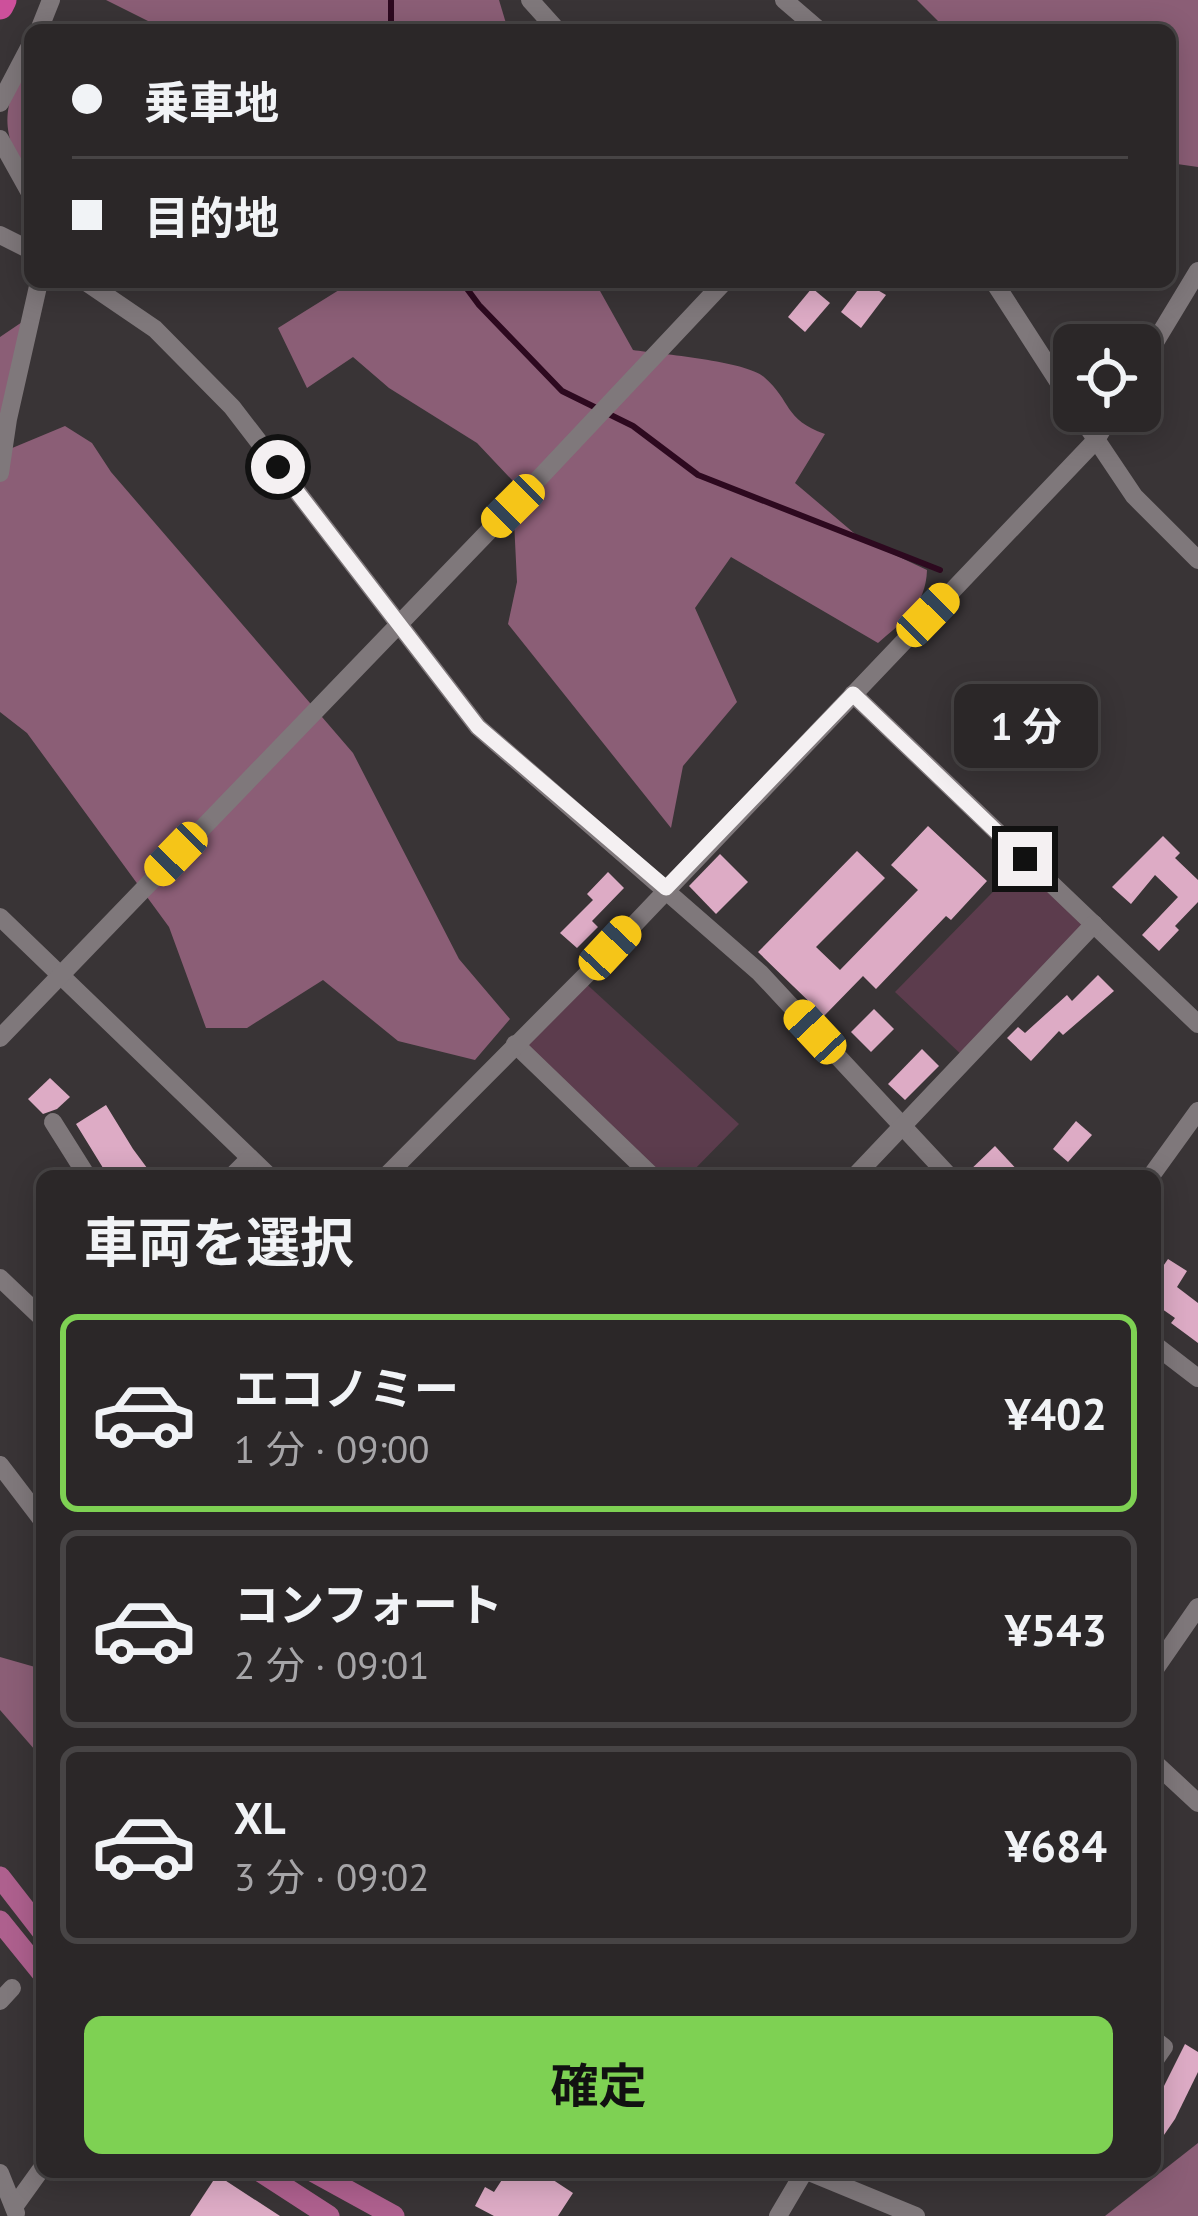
<!DOCTYPE html>
<html lang="ja">
<meta charset="utf-8">
<style>
:root{--surface:#2b2728;--page:#373334;--text:#f1f3f6;--muted:#a6a5a8;--line:#474445;--accent:#7ed153}
body{margin:0;font-family:"PT Sans","Noto Sans JP",sans-serif;background:var(--page);color:var(--text);height:100vh;display:flex;flex-direction:column;font-size:45px;white-space:nowrap}
*{box-sizing:border-box;margin:0}
p{font-size:39px;color:var(--muted)}
.icon{flex:none;width:66px;height:66px;fill:none;stroke:currentColor;stroke-width:2;stroke-linecap:round;stroke-linejoin:round}
.map{position:relative;flex:1;overflow:hidden}
.details{position:absolute;left:36px;top:1170px;width:1125px;height:1008px;display:flex;flex-direction:column;background:var(--surface);border-radius:18px;box-shadow:0 6px 30px #0003,0 0 0 3px var(--line)}
.details>*{flex:none}
.banner{position:absolute;left:24px;top:24px;width:1152px;height:264px;border-radius:18px;box-shadow:0 6px 30px #0003,0 0 0 3px var(--line);display:grid;align-content:center;height:264px;padding:0 48px;background:var(--surface)}
.fabs{position:absolute;left:1053px;top:324px;display:grid;gap:24px}
.fabs a{display:grid;place-items:center;width:108px;height:108px;border-radius:18px;background:var(--surface);box-shadow:0 6px 30px #0003,0 0 0 3px var(--line);font-size:60px}
.end{position:absolute;width:54px;height:54px;margin:-27px;border:15px solid #f4f0f2;background:#111;box-shadow:0 0 0 6px #111}
.from{border-radius:50%}
.bubble{position:absolute;height:84px;border-radius:18px;background:var(--surface);box-shadow:0 6px 30px #0003,0 0 0 3px var(--line);font-size:39px;font-weight:700;line-height:84px;text-align:center}
.car{position:absolute;width:36px;height:72px;margin:-36px -18px;border-radius:15px;box-shadow:0 0 9px 3px #0007;background:linear-gradient(#f5c518 24%,#345 0 40%,#f5c518 0 76%,#345 0 86%,#f5c518 0)}
.banner b{display:flex;align-items:center;gap:42px;height:114px;font-size:45px}
.banner b+b{border-top:3px solid var(--line)}
.banner i{width:30px;height:30px;background:var(--text)}
ul{padding:0;list-style:none}
li{display:flex;align-items:center;gap:36px;height:198px;margin:0 24px 18px;padding:0 24px;border:6px solid var(--line);border-radius:18px}
li div{flex:1}
li b{display:block;font-size:45px}
li em{font-style:normal;font-weight:700}
li.active{border-color:var(--accent)}
li>.icon{width:108px;height:108px;stroke-width:1.5}
h2{padding:0 48px;font-size:54px;line-height:144px}
.primary-button{display:flex;gap:24px;margin-top:auto;padding:24px 48px}
.primary-button a{flex:1;height:138px;border-radius:18px;background:var(--accent);color:#111;font-size:48px;font-weight:700;line-height:138px;text-align:center}
.map>svg:first-child{display:block}
.green{fill:#5c3c4d}
.forest{fill:#8b5e76}
.lines{fill:none;stroke-linecap:round;stroke-linejoin:round}
.stream{stroke:#2d091f;stroke-width:6}
.building{fill:#ddabc5}
.minor{stroke:#7f787b;stroke-width:18}
.major{stroke:#ae608e;stroke-width:21}
.highway{stroke:#cd509b;stroke-width:27}
.route{stroke:#f4f0f2;stroke-width:15}
</style>
<div class="map">
<svg width="1198" height="2216" viewBox="0 0 1198 2216">
<rect width="100%" height="100%" fill="#393436"/>
<!-- green -->
<g class="green">
<polygon points="1025,859 1090,928 965,1058 895,992"/>
<polygon points="581,979 739,1124 688,1176 652,1176 515,1044"/>
</g>
<!-- forest -->
<g class="forest">
<polygon points="106,0 499,0 508,30 166,30"/>
<polygon points="917,0 1198,0 1198,167 1170,163 1170,30 947,30"/>
<path d="M30,46V193C0,119 0,121 30,46Z"/>
<path d="M338,282H595L633,350C660,354 746,361 764,377C792,401 783,419 825,434L795,483L861,539L927,570C926,606 903,621 878,643L731,557L695,608L737,702L683,766L671,828L508,624L517,582L512,480L477,443L389,388L353,357L307,388L278,328L339,290Z"/>
<polygon points="31,316 5,451 65,426 92,443 111,472 353,753 459,959 510,1019 475,1060 398,1041 323,980 247,1028 206,1028 169,927 27,733 0,712 0,337"/>
<polygon points="0,1657 42,1669 42,1758 0,1710"/>
<polygon points="1198,2143 1198,2216 1105,2216"/>
</g>
<g class="lines">
<!-- stream -->
<g class="stream">
<polyline points="391,0 391,30"/>
<polyline points="462,282 479,305 562,391 633,426 698,475 940,570"/>
</g>
</g>
<!-- building -->
<g class="building">
<polygon points="864,282 886,295 861,328 841,312"/>
<polygon points="812,288 830,303 805,332 788,317"/>
<polygon points="928,826 987,881 951,920 946,916 876,989 863,976 824,1016 758,952 857,851 885,878 816,947 840,970 918,890 891,865"/>
<polygon points="1163,836 1180,853 1175,858 1198,880 1198,902 1175,926 1179,930 1159,951 1142,935 1178,897 1155,875 1131,904 1112,887"/>
<polygon points="720,854 748,882 716,914 689,886"/>
<polygon points="608,872 624,888 592,921 598,927 577,948 560,933 593,900 587,894"/>
<polygon points="1098,975 1114,991 1063,1035 1059,1031 1031,1061 1007,1038 1018,1027 1025,1033 1067,995 1072,1001"/>
<polygon points="874,1009 894,1029 871,1052 851,1032"/>
<polygon points="922,1049 939,1066 905,1100 888,1084"/>
<polygon points="50,1078 70,1097 57,1109 43,1114 28,1099"/>
<polygon points="106,1105 133,1149 153,1176 108,1176 76,1124"/>
<polygon points="1076,1121 1092,1135 1068,1162 1053,1149"/>
<polygon points="995,1146 1023,1176 964,1176"/>
<polygon points="1168,1259 1187,1271 1177,1287 1198,1303 1198,1343 1171,1323 1175,1318 1155,1304 1155,1278"/>
<polygon points="1185,2044 1198,2052 1198,2072 1175,2119 1155,2148 1155,2104"/>
<polygon points="507,2172 541,2172 573,2193 558,2216 494,2216 475,2206 485,2187 494,2192"/>
<polygon points="217,2175 280,2216 190,2216"/>
</g>
<g class="lines">
<!-- minor -->
<g class="minor">
<polyline points="530,0 557,30"/>
<polyline points="784,0 819,30"/>
<polyline points="39,30 51,0"/>
<polyline points="0,103 30,46"/>
<polyline points="0,139 30,193"/>
<polyline points="0,235 30,250"/>
<polyline points="86,282 155,329 232,407 478,727 760,973 949,1176"/>
<polyline points="994,282 1074,406"/>
<polyline points="1140,367 1198,271"/>
<polyline points="1077,411 1134,496 1198,560"/>
<polyline points="0,473 8,419 39,282"/>
<polyline points="853,694 1198,1024"/>
<polyline points="0,917 269,1176"/>
<polyline points="0,1038 513,506 724,282"/>
<polyline points="515,1044 652,1176"/>
<polyline points="53,1122 87,1176"/>
<polyline points="232,1176 250,1158"/>
<polyline points="386,1176 586,975 1096,440 1113,411"/>
<polyline points="855,1176 1094,924"/>
<polyline points="1151,1176 1198,1111"/>
<polyline points="0,1278 42,1318"/>
<polyline points="1155,1345 1198,1378"/>
<polyline points="0,1465 42,1520"/>
<polyline points="1155,1669 1198,1607"/>
<polyline points="1155,1763 1198,1803"/>
<polyline points="0,2001 12,1988"/>
<polyline points="1155,2040 1164,2047 1155,2060"/>
<polyline points="809,2172 916,2216"/>
<polyline points="0,2173 16,2213"/>
<polyline points="14,2207 42,2168"/>
<polyline points="778,2216 804,2172"/>
</g>
<!-- major -->
<g class="major">
<polyline points="0,1877 42,1931"/>
<polyline points="0,1921 42,1973"/>
<polyline points="261,2172 329,2216"/>
<polyline points="314,2172 394,2216"/>
</g>
<!-- highway -->
<polyline class="highway" points="0,6 3,0"/>
</g>
<g class="lines">
<!-- route -->
<polyline class="route" points="278,467 478,727 666,888 853,694 1025,859"/>
</g>
</svg>
<div class="fabs">
<a><svg class="icon" aria-label="locate" viewBox="0 0 24 24"><circle cx="12" cy="12" r="6"/><path d="M12 2v4M12 18v4M2 12h4M18 12h4"/></svg></a>
</div>
<i class="end from" style="left:278px;top:467px"></i>
<i class="end" style="left:1025px;top:859px"></i>
<div class="bubble" style="left:954px;top:684px;width:144px">1 分</div>
<i class="car" style="left:513px;top:506px;rotate:225deg"></i>
<i class="car" style="left:928px;top:615px;rotate:44deg"></i>
<i class="car" style="left:176px;top:854px;rotate:224deg"></i>
<i class="car" style="left:610px;top:948px;rotate:43deg"></i>
<i class="car" style="left:815px;top:1032px;rotate:317deg"></i>
<div class="banner">
<b><i class="from"></i>乗車地</b>
<b><i></i>目的地</b>
</div>
<section class="details">
<h2>車両を選択</h2>
<ul>
<li class="active"><svg class="icon" aria-label="car" viewBox="0 0 24 24"><path d="M5 17H2v-5l4-1 3-4h7l3 4 3 1v5h-3M9 17h6M6 11h13"/><circle cx="7" cy="17" r="2"/><circle cx="17" cy="17" r="2"/></svg><div><b>エコノミー</b><p>1 分 · 09:00</p></div><em>¥402</em></li>
<li><svg class="icon" aria-label="car" viewBox="0 0 24 24"><path d="M5 17H2v-5l4-1 3-4h7l3 4 3 1v5h-3M9 17h6M6 11h13"/><circle cx="7" cy="17" r="2"/><circle cx="17" cy="17" r="2"/></svg><div><b>コンフォート</b><p>2 分 · 09:01</p></div><em>¥543</em></li>
<li><svg class="icon" aria-label="car" viewBox="0 0 24 24"><path d="M5 17H2v-5l4-1 3-4h7l3 4 3 1v5h-3M9 17h6M6 11h13"/><circle cx="7" cy="17" r="2"/><circle cx="17" cy="17" r="2"/></svg><div><b>XL</b><p>3 分 · 09:02</p></div><em>¥684</em></li>
</ul>
<div class="primary-button"><a>確定</a></div>
</section>
</div>
